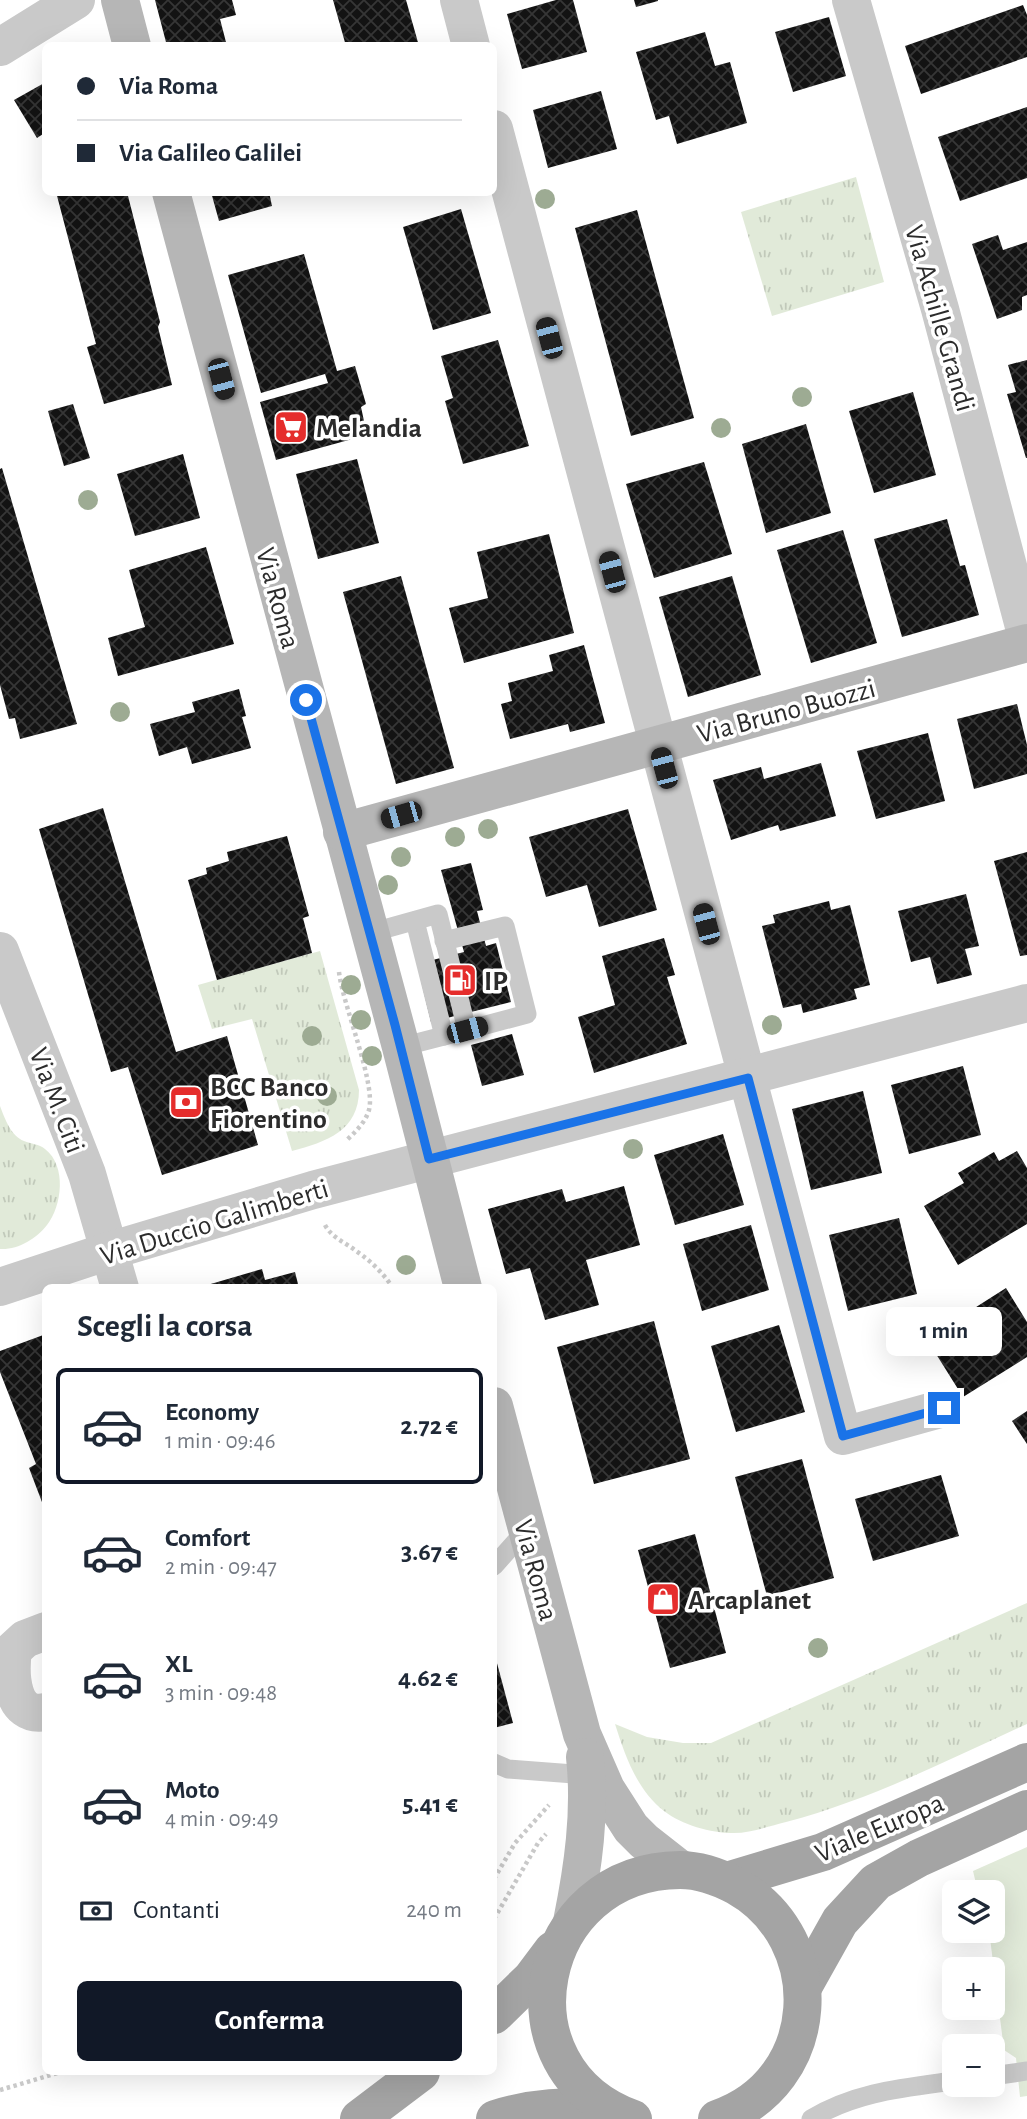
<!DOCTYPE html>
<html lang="it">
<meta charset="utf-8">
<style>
:root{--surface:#fff;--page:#f2f2f3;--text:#1f2937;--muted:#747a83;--line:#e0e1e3;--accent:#111827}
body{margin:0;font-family:"Alegreya Sans",sans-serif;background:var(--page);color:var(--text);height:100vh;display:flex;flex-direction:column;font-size:26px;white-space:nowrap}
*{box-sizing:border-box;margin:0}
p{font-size:23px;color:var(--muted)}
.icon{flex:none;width:38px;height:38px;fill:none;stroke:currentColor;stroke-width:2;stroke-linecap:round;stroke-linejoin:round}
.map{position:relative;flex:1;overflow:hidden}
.side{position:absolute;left:42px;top:1284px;width:455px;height:791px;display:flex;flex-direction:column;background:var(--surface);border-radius:10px;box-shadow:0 7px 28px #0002}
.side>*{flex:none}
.banner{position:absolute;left:42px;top:42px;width:455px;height:154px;border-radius:10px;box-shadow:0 7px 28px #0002;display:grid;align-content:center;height:154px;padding:0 35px;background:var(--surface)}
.tools{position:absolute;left:942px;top:1880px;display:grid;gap:14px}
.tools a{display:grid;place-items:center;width:63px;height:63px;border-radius:10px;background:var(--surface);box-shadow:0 7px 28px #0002;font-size:35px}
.end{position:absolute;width:32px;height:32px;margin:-16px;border:9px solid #1a73e8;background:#fff;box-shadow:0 0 0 4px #fff}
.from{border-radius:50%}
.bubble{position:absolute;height:49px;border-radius:10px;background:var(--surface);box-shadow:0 7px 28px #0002;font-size:23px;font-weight:700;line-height:49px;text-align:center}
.car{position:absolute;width:21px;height:42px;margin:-21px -10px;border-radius:9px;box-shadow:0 0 5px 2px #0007;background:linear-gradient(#222 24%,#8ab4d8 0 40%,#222 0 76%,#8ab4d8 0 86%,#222 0)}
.banner b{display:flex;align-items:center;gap:24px;height:66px;font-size:26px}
.banner b+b{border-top:2px solid var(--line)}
.banner i{width:18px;height:18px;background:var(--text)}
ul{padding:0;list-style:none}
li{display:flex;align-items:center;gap:21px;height:116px;margin:0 14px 10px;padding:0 21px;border:4px solid transparent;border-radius:10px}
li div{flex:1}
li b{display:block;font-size:26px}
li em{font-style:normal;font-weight:700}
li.on{border-color:var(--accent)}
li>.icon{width:63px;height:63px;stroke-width:1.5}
h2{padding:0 35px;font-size:32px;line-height:84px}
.pay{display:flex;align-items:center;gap:18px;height:77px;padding:0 35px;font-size:26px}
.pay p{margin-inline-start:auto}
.cta{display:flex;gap:14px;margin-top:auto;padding:14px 35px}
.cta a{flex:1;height:80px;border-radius:10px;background:var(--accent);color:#fff;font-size:28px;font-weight:700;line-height:80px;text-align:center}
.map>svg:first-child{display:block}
.grass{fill:url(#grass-tufts)}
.park{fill:#e1ead9}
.building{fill:url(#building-cross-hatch)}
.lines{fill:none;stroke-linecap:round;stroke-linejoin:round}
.path{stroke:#c9c9c9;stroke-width:4.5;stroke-dasharray:3.5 3.5;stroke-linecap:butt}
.lane{stroke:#c9c9c9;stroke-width:19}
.street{stroke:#c9c9c9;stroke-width:38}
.secondary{stroke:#b6b6b6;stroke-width:38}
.primary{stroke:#a4a4a4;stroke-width:38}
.tree{fill:#9dab93}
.route{stroke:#1a73e8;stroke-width:9}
.labels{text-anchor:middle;stroke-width:7;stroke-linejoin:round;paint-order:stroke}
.street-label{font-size:28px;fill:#2c2c2c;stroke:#fff}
.poi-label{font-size:28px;font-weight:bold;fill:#2c2c2c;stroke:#fff;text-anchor:start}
</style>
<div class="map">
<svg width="1027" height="2119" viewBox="0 0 1027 2119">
<defs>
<pattern id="grass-tufts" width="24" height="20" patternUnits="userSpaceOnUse" patternTransform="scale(1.75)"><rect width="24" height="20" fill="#e1ead9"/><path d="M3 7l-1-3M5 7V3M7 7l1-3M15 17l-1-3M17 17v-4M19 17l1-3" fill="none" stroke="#c1c9ba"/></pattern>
<pattern id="building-cross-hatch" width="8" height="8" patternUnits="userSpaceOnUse" patternTransform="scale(1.75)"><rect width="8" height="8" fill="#131313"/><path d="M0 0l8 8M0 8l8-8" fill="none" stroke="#363636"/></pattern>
</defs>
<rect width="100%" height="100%" fill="#fff"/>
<!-- grass -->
<g class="grass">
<polygon points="856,177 884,282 772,316 741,212"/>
<path d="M320,951L359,1090C359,1131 326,1142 292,1151L252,1019L212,1029L198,985Z"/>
<path d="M0,1106C5,1119 11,1136 24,1141C31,1144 39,1144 45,1149C67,1166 62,1206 47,1225C36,1239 18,1250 0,1249Z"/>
<path d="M1027,1603V1724C948,1760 870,1800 786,1822C769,1826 751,1833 734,1833C710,1833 682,1825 664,1811C636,1789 625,1755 615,1724L647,1737L683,1743H711Z"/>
</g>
<!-- park -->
<polygon class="park" points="1027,1847 1027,2096 1020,2097 1016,2058 1004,2050 989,1930 992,1930 992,1892 978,1892 973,1871"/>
<!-- building -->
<g class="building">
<polygon points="155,0 232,0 236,15 220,19 227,46 167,46"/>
<polygon points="333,0 406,0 419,46 346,46"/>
<polygon points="556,0 573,0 587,52 522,69 507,14"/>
<polygon points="634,0 658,0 658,1 636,7"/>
<polygon points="1023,5 1027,15 1027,57 921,94 905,46"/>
<polygon points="829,17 846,76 793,92 775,32"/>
<polygon points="705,32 715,66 730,62 747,123 677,144 669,116 656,120 636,52"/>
<polygon points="46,82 46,132 37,138 14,100"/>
<polygon points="601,91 617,149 548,168 533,110"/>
<polygon points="1027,107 1027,178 960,201 938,137"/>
<polygon points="56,192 127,192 160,322 158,327 172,385 104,404 87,347 96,344"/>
<polygon points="211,192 269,192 272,206 219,221"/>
<polygon points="461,209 491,313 433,330 403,227"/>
<polygon points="637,210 694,418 631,436 575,228"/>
<polygon points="998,235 1003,250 1027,242 1027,295 1022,297 1022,310 997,319 972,244"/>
<polygon points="304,254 337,371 355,366 366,404 361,407 367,435 276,460 260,402 328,383 325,374 261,393 228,275"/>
<polygon points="498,340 529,446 463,464 445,401 453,398 441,356"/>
<polygon points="1027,360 1027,458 1026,458 1007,394 1016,392 1008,365"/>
<polygon points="913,392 936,475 874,493 849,411"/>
<polygon points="73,404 90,458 64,466 48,411"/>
<polygon points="806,424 831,513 766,533 742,444"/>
<polygon points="183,454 200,518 135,536 117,474"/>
<polygon points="357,459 379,543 318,559 296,474"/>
<polygon points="704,462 732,554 654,578 626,484"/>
<polygon points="2,468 77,724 20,739 15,718 9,719 0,685 0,469"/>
<polygon points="947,519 960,566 965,565 979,615 902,637 874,539"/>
<polygon points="843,530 877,643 811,663 777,550"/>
<polygon points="549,534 574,633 464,663 449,608 488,598 477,552"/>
<polygon points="206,547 234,644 118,676 108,638 145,627 129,570"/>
<polygon points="401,576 454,768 396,784 343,592"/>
<polygon points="732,576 761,675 688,697 659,597"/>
<polygon points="584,645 605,723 570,732 568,724 510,739 501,704 512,701 508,683 553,671 549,655"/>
<polygon points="239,689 246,716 242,717 251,748 192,764 187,747 159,756 150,724 195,712 192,702"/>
<polygon points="1017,704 1027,745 1027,774 974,789 957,719"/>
<polygon points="928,733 945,801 876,819 857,751"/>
<polygon points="821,763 836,816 780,831 778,825 731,840 713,780 761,767 764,779"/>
<polygon points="103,808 176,1052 227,1036 258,1145 162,1175 128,1067 111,1072 39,829"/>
<polygon points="628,809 657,910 599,927 587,885 546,897 529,837"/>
<polygon points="287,836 309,916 303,918 312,953 217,980 188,880 207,874 206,868 229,861 227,852"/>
<polygon points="1027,852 1027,955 1020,956 994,861"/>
<polygon points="471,863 483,910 477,911 486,946 496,943 511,1002 431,1022 417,964 464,952 441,870"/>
<polygon points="966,894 979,946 965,949 972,975 937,984 930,957 911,962 898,911"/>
<polygon points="829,901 831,910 850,905 870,985 854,989 857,999 803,1013 801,1004 783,1008 762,926 775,923 773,915"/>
<polygon points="664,938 675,975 667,977 687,1044 594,1073 578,1017 615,1005 602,956"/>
<polygon points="512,1034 524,1075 482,1086 471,1045"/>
<polygon points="963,1066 981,1135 909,1154 891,1085"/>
<polygon points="863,1091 882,1173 811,1190 792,1109"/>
<polygon points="723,1134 744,1205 675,1225 654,1155"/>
<polygon points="1017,1151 1027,1168 1027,1224 958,1265 924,1206 964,1183 958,1173 994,1152 999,1161"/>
<polygon points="624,1186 640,1245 586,1260 599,1305 545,1320 530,1268 506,1274 488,1209 562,1189 566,1202"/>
<polygon points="899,1218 917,1294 848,1311 829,1235"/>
<polygon points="751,1225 769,1290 702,1311 683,1244"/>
<polygon points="262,1269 265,1280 295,1272 299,1288 197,1288"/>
<polygon points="1006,1288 1027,1322 1027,1357 963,1397 921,1330 957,1308 962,1316"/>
<polygon points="654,1321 690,1459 594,1484 557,1347"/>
<polygon points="779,1325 805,1412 736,1432 711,1346"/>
<polygon points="46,1334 46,1509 45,1510 29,1468 36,1464 0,1372 0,1351"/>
<polygon points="1027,1411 1027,1444 1012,1421"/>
<polygon points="802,1459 834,1578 767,1596 735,1477"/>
<polygon points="941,1475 959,1536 873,1561 855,1499"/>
<polygon points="695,1534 726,1653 670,1668 638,1550"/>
<polygon points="494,1652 513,1723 494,1728"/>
</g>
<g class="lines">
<!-- path -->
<g class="path">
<path d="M339,972C343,1006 376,1083 369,1110C365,1123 356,1131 347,1140"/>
<path d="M325,1225C332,1238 345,1242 356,1251C371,1261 383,1273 393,1288"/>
<polyline points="494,1879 515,1843 549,1805"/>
<polyline points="494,1919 538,1843 546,1834"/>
<polyline points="0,2090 61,2072"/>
</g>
<!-- lane -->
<g class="lane">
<polyline points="415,921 444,1036"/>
<polyline points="370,933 438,914 467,1030 401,1047"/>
<polyline points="444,941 505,926 527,1014 467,1030"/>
<polyline points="494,1566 526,1530"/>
<polyline points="494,1763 508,1769 587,1775"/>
<polyline points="992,2076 1027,2071"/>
<path d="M811,2119C856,2092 903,2088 954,2081"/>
</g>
<!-- street -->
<g class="street">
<polyline points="459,0 471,46"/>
<polyline points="851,0 940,309 1027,638"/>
<polyline points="0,47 76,0"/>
<polyline points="494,129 843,1436 944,1408"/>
<polyline points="0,951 87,1174 120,1288"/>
<polyline points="0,1287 109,1251 313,1190 1027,1003"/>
<path d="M46,1631L25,1639L13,1650C10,1673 10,1719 46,1712"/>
</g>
<!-- secondary -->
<g class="secondary">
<polyline points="120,0 132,46"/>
<polyline points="171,192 401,1047 463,1288"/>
<polyline points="342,832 1027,643"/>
<polyline points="494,1406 582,1734 606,1789 631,1828 644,1841 681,1870"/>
<path d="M572,1922C583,1868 591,1812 585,1757"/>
</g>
<!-- primary -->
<g class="primary">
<polyline points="727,1881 823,1852 1027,1762"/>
<polyline points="803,1987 840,1921 876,1882 919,1858 1027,1809"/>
<polyline points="494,2015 532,1978 553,1950"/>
<polyline points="359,2119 421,2072"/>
<path d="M495,2119C533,2107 567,2106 607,2108"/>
<path d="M633,2119C494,2069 534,1871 680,1870C699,1870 719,1877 736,1886C831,1939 824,2083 717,2119"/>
</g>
</g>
<!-- trees -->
<g class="tree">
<circle cx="545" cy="199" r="10"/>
<circle cx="802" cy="397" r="10"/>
<circle cx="721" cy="428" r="10"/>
<circle cx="88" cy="500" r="10"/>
<circle cx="120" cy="712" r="10"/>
<circle cx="488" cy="829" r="10"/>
<circle cx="455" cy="837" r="10"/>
<circle cx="401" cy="857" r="10"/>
<circle cx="388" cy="885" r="10"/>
<circle cx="351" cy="985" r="10"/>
<circle cx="361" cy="1020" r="10"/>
<circle cx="772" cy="1025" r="10"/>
<circle cx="312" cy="1036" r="10"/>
<circle cx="372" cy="1056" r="10"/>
<circle cx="327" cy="1096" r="10"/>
<circle cx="633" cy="1149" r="10"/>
<circle cx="406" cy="1265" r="10"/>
<circle cx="818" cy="1648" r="10"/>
</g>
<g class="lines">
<!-- route -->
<polyline class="route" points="306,700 395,1025 429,1159 748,1078 843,1436 944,1408"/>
</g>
<!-- icons -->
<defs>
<g id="supermarket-square" transform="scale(1.75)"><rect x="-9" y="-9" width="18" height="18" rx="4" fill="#e52d2c" stroke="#fff"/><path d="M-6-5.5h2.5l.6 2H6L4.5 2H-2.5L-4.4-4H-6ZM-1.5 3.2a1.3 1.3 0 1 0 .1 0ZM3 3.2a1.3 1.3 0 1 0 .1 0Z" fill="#fff"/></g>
<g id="fuel-square" transform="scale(1.75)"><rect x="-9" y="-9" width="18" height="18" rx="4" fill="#e52d2c" stroke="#fff"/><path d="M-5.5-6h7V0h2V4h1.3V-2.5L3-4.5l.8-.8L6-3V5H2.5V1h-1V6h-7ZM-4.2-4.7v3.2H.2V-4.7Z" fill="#fff"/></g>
<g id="bank-square" transform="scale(1.75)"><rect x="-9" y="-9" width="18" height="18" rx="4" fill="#e52d2c" stroke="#fff"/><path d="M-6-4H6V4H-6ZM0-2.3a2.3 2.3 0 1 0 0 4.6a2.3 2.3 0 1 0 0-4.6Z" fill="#fff"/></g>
<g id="shop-square" transform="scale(1.75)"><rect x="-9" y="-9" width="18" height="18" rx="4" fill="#e52d2c" stroke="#fff"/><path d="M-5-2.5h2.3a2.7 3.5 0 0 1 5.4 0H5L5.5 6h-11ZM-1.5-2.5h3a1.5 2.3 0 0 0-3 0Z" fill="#fff"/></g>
</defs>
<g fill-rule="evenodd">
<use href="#supermarket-square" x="291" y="427"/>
<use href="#fuel-square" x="460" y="980"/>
<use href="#bank-square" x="186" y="1102"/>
<use href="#shop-square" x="663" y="1599"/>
</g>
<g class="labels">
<!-- street labels -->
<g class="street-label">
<text transform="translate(941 318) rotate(74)" y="10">Via Achille Grandi</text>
<text transform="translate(279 598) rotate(75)" y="10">Via Roma</text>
<text transform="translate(786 710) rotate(-15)" y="10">Via Bruno Buozzi</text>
<text transform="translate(58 1100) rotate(69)" y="10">Via M. Citi</text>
<text transform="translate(214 1221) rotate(-17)" y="10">Via Duccio Galimberti</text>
<text transform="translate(537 1570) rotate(75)" y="10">Via Roma</text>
<text transform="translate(879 1827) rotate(-23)" y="10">Viale Europa</text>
</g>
<!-- poi labels -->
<g class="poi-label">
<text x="316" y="437">Melandia</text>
<text x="484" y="990">IP</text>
<text x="210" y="1096">BCC Banco<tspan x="210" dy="32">Fiorentino</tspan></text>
<text x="688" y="1609">Arcaplanet</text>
</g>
</g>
</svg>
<div class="tools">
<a><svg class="icon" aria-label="layers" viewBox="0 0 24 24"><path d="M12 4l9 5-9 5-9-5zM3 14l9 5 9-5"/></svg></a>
<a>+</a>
<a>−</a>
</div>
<i class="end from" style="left:306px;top:700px"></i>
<i class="end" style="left:944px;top:1408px"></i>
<div class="bubble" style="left:886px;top:1307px;width:116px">1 min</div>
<i class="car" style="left:549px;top:338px;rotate:345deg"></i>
<i class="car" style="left:221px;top:379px;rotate:165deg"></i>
<i class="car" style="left:612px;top:572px;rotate:345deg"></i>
<i class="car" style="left:664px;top:768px;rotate:345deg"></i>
<i class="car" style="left:401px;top:815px;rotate:254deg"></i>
<i class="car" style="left:706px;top:924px;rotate:345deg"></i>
<i class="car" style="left:467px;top:1030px;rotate:75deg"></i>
<div class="banner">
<b><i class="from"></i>Via Roma</b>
<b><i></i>Via Galileo Galilei</b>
</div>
<section class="side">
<h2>Scegli la corsa</h2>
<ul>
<li class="on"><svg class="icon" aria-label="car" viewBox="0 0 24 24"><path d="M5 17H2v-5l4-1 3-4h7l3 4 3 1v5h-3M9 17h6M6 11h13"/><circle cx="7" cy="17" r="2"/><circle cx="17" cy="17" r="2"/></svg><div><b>Economy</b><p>1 min · 09:46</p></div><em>2.72 €</em></li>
<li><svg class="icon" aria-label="car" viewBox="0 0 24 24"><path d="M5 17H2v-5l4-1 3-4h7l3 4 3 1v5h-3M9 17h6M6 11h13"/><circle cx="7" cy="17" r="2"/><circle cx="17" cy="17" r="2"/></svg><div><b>Comfort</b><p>2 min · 09:47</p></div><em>3.67 €</em></li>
<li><svg class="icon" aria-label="car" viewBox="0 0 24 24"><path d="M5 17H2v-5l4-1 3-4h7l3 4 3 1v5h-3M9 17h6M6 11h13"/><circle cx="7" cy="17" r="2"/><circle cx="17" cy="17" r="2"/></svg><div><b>XL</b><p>3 min · 09:48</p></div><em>4.62 €</em></li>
<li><svg class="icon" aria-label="car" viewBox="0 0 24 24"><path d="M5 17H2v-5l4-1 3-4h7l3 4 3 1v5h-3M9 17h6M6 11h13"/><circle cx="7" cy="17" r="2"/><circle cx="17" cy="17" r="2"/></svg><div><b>Moto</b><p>4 min · 09:49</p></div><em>5.41 €</em></li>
</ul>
<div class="pay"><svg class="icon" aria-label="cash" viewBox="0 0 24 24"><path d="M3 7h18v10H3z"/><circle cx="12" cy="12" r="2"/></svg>Contanti<p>240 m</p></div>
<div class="cta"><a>Conferma</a></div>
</section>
</div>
